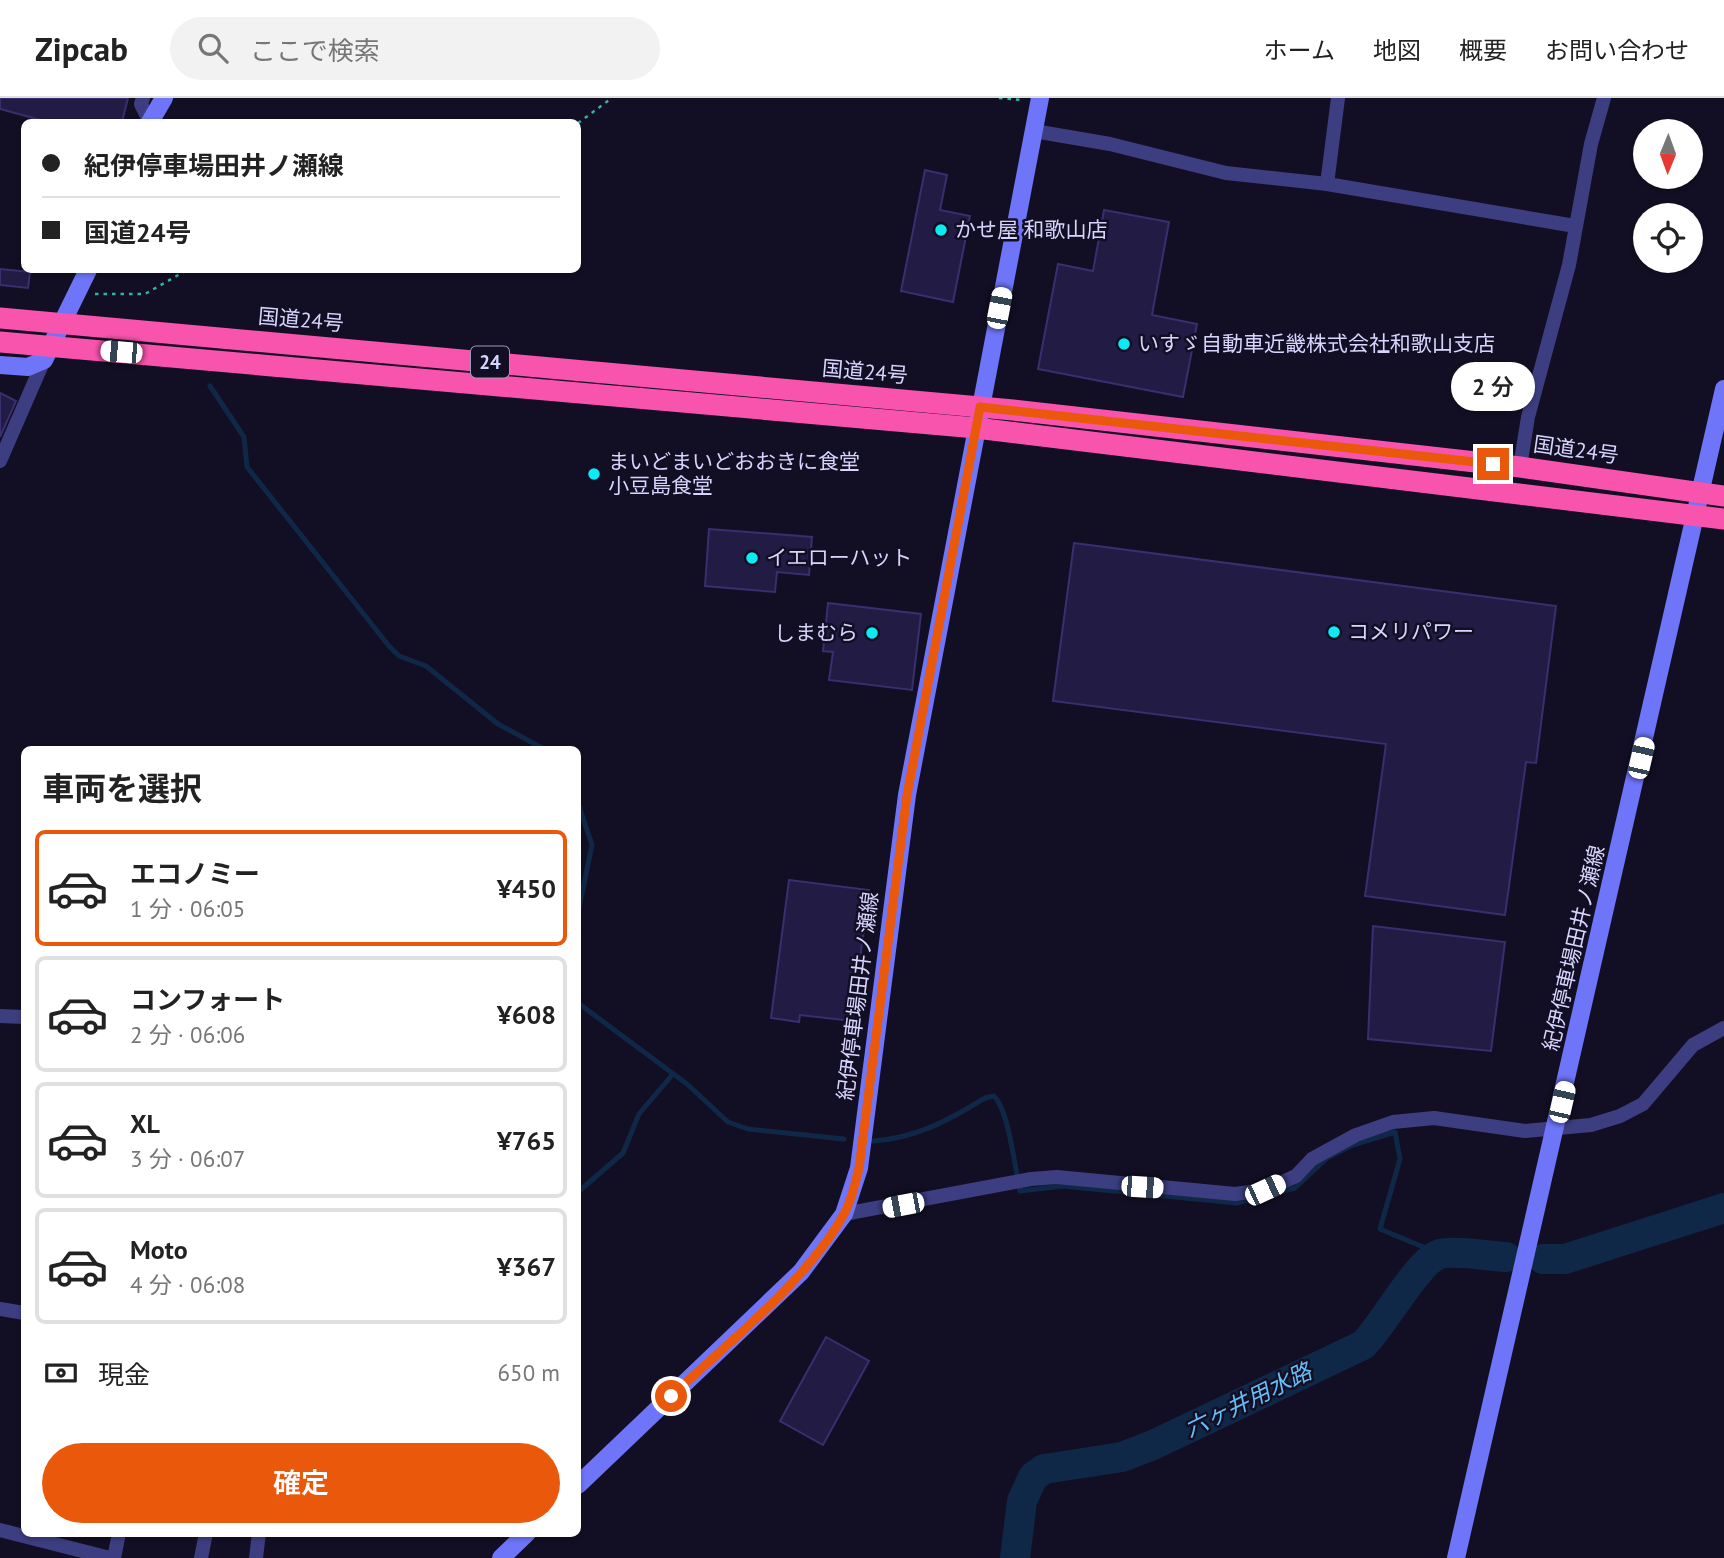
<!DOCTYPE html>
<html lang="ja">
<meta charset="utf-8">
<style>
:root{--surface:#fff;--page:#f2f2f2;--text:#222;--muted:#767676;--line:#e0e0e0;--accent:#ea580c}
body{margin:0;font-family:"PT Sans","Noto Sans JP",sans-serif;background:var(--page);color:var(--text);height:100vh;display:flex;flex-direction:column;font-size:26px;white-space:nowrap}
*{box-sizing:border-box;margin:0}
p{font-size:23px;color:var(--muted)}
.icon{flex:none;width:38px;height:38px;fill:none;stroke:currentColor;stroke-width:2;stroke-linecap:round;stroke-linejoin:round}
.map{position:relative;flex:1;overflow:hidden}
.details{position:absolute;left:21px;top:648px;width:560px;height:791px;display:flex;flex-direction:column;background:var(--surface);border-radius:10px;box-shadow:0 2px 5px #0004}
.details>*{flex:none}
.guide{position:absolute;left:21px;top:21px;width:560px;height:154px;border-radius:10px;box-shadow:0 2px 5px #0004;display:grid;align-content:center;height:154px;padding:0 21px;background:var(--surface)}
.needle{width:46px;rotate:181deg}
.fabs{position:absolute;left:1633px;top:21px;display:grid;gap:14px}
.fabs a{display:grid;place-items:center;width:70px;height:70px;border-radius:50%;background:var(--surface);box-shadow:0 2px 5px #0004;font-size:35px}
.end{position:absolute;width:32px;height:32px;margin:-16px;border:9px solid #ea580c;background:#fff;box-shadow:0 0 0 4px #fff}
.from{border-radius:50%}
.bubble{position:absolute;height:49px;border-radius:24px;background:var(--surface);box-shadow:0 2px 5px #0004;font-size:23px;font-weight:600;line-height:49px;text-align:center}
.car{position:absolute;width:21px;height:42px;margin:-21px -10px;border-radius:9px;box-shadow:0 0 5px 2px #0007;background:linear-gradient(#fff 24%,#345 0 40%,#fff 0 76%,#345 0 86%,#fff 0)}
.guide b{display:flex;align-items:center;gap:24px;height:66px;font-size:26px}
.guide b+b{border-top:2px solid var(--line)}
.guide i{width:18px;height:18px;background:var(--text)}
ul{padding:0;list-style:none}
li{display:flex;align-items:center;gap:21px;height:116px;margin:0 14px 10px;padding:0 7px;border:4px solid var(--line);border-radius:10px}
li div{flex:1}
li b{display:block;font-size:26px}
li em{font-style:normal;font-weight:600}
li.active{border-color:var(--accent)}
li>.icon{width:63px;height:63px;stroke-width:1.5}
h2{padding:0 21px;font-size:32px;line-height:84px}
.pay{display:flex;align-items:center;gap:18px;height:77px;padding:0 21px;font-size:26px}
.pay p{margin-inline-start:auto}
.button{display:flex;gap:14px;margin-top:auto;padding:14px 21px}
.button a{flex:1;height:80px;border-radius:42px;background:var(--accent);color:#fff;font-size:28px;font-weight:600;line-height:80px;text-align:center}
header{display:flex;align-items:center;gap:42px;box-sizing:border-box;height:98px;padding:0 35px;background:var(--surface);border-bottom:2px solid var(--line)}
header strong{font-size:33px}
nav{display:flex;gap:38px;margin-inline-start:auto;font-size:24px}
.search{width:490px;height:63px;background:var(--page);display:flex;align-items:center;gap:18px;box-sizing:border-box;padding:0 24px;border-radius:38px;color:var(--muted);font-size:26px}
.map>svg:first-child{display:block}
.lines{fill:none;stroke-linecap:round;stroke-linejoin:round}
.stream{stroke:#102848;stroke-width:5}
.river{stroke:#102848;stroke-width:30}
.building{fill:#221c44;stroke:#382f6f;stroke-width:2}
.path{stroke:#34b2a2;stroke-width:2.5;stroke-dasharray:3.5 5;stroke-linecap:butt}
.street{stroke:#3c3e81;stroke-width:14}
.secondary{stroke:#6f75f9;stroke-width:18}
.highway{stroke:#f854ad;stroke-width:21}
.route{stroke:#ea580c;stroke-width:9}
.poi-dot{fill:#0aebf4;stroke:#120f24;stroke-width:2.5}
.labels{text-anchor:middle;stroke-width:5;stroke-linejoin:round;paint-order:stroke}
.shield{fill:#120f24;stroke:#9c99bc;stroke-width:2}
.shield-label{font-size:19px;font-weight:bold;fill:#d7d4fd}
.poi-label{font-size:21px;fill:#d7d4fd;stroke:#120f24;text-anchor:start}
.street-label{font-size:21px;fill:#d7d4fd;stroke:#120f24}
.water-label{font-size:23px;font-style:italic;fill:#67bef9;stroke:#120f24}
</style>
<header>
<strong>Zipcab</strong>
<div class="search"><svg class="icon" aria-label="search" viewBox="0 0 24 24"><circle cx="10" cy="10" r="6"/><path d="M15 15l6 6"/></svg>ここで検索</div>
<nav><a>ホーム</a><a>地図</a><a>概要</a><a>お問い合わせ</a></nav>
</header>
<div class="map">
<svg width="1724" height="1460" viewBox="0 0 1724 1460">
<rect width="100%" height="100%" fill="#120f24"/>
<g class="lines">
<!-- stream -->
<g class="stream">
<polyline points="210,288 244,339 247,369 389,548 399,558 426,568 498,626 544,651"/>
<polyline points="578,705 592,747 578,815"/>
<polyline points="578,905 687,986 728,1024 748,1031 844,1041"/>
<path d="M873,1043C917,1040 949,1022 985,1000L994,998C1009,1013 1015,1071 1020,1093L1063,1088L1237,1105L1260,1099"/>
<polyline points="578,1094 623,1055 639,1016 673,976"/>
<polyline points="1269,1097 1295,1090 1327,1060 1353,1047 1395,1034 1400,1061 1380,1131 1440,1156"/>
</g>
<!-- river -->
<g class="river">
<polyline points="1543,1161 1565,1161 1724,1110"/>
<path d="M1015,1460L1022,1403L1033,1379L1044,1371L1122,1359L1153,1347L1363,1247C1383,1228 1418,1162 1440,1156C1455,1152 1489,1158 1506,1159"/>
</g>
</g>
<!-- building -->
<g class="building">
<polygon points="0,0 128,0 122,24 48,24 0,11"/>
<polygon points="925,72 947,77 940,112 970,118 953,204 901,193"/>
<polygon points="1104,112 1169,124 1152,217 1197,226 1183,299 1038,271 1058,166 1093,173"/>
<polygon points="0,171 30,174 28,190 0,187"/>
<polygon points="0,295 16,303 0,339"/>
<polygon points="709,431 812,439 809,477 777,474 775,494 705,488"/>
<polygon points="1074,445 1556,508 1536,665 1526,664 1505,817 1365,798 1386,646 1053,603"/>
<polygon points="828,505 921,516 912,592 829,582 833,554 823,553"/>
<polygon points="789,782 869,792 852,923 800,917 799,924 771,920"/>
<polygon points="1373,828 1505,844 1491,953 1368,941"/>
<polygon points="826,1239 869,1263 823,1347 780,1323"/>
</g>
<g class="lines">
<!-- path -->
<g class="path">
<polyline points="999,0 1022,2"/>
<polyline points="578,25 612,0"/>
<polyline points="95,196 145,196 187,172"/>
</g>
<!-- street -->
<g class="street">
<polyline points="143,0 141,6 150,24"/>
<polyline points="1034,33 1110,46 1226,75 1327,86 1575,128"/>
<polyline points="1327,86 1338,0"/>
<polyline points="0,363 44,262"/>
<polyline points="1520,369 1528,319 1569,167 1591,46 1604,0"/>
<polyline points="0,918 24,919"/>
<polyline points="844,1116 1031,1081 1057,1079 1235,1096 1265,1092 1296,1078 1312,1061 1356,1037 1393,1024 1434,1020 1525,1033 1591,1027 1620,1018 1643,1006 1693,947 1724,930"/>
<polyline points="0,1211 24,1215"/>
<polyline points="0,1432 110,1460"/>
<polyline points="114,1460 119,1435"/>
<polyline points="201,1460 206,1435"/>
<polyline points="256,1460 259,1435"/>
</g>
<!-- secondary -->
<g class="secondary">
<polyline points="150,24 164,0"/>
<polyline points="0,267 28,269 44,262 88,172"/>
<polyline points="578,1387 801,1174 844,1116 859,1070 907,697 1040,0"/>
<polyline points="501,1460 527,1435"/>
<polyline points="1456,1460 1724,291"/>
</g>
<!-- highway -->
<g class="highway">
<polyline points="0,220 1013,312 1520,369 1724,398"/>
<polyline points="0,244 976,330 1724,421"/>
</g>
</g>
<g class="lines">
<!-- route -->
<path class="route" d="M671,1298C727,1246 808,1182 844,1116C852,1102 855,1085 859,1070L907,697L980,309L1493,366"/>
</g>
<!-- markers -->
<g class="poi-dot">
<circle cx="941" cy="132" r="7"/>
<circle cx="1124" cy="246" r="7"/>
<circle cx="594" cy="376" r="7"/>
<circle cx="752" cy="460" r="7"/>
<circle cx="1334" cy="534" r="7"/>
<circle cx="872" cy="535" r="7"/>
</g>
<g class="labels">
<!-- shield labels -->
<rect class="shield" x="471" y="248.5" width="38" height="31" rx="5"/>
<g class="shield-label">
<text x="490" y="271">24</text>
</g>
<!-- poi labels -->
<g class="poi-label">
<text x="955" y="139">かせ屋 和歌山店</text>
<text x="1138" y="253">いすゞ自動車近畿株式会社和歌山支店</text>
<text x="608" y="371">まいどまいどおおきに食堂<tspan x="608" dy="24">小豆島食堂</tspan></text>
<text x="766" y="467">イエローハット</text>
<text x="1348" y="541">コメリパワー</text>
<text x="858" y="542" text-anchor="end">しまむら</text>
</g>
<!-- street labels -->
<g class="street-label">
<text transform="translate(301 222) rotate(5)" y="7">国道24号</text>
<text transform="translate(865 274) rotate(5)" y="7">国道24号</text>
<text transform="translate(1576 352) rotate(8)" y="7">国道24号</text>
<text transform="translate(1574 850) rotate(-77)" y="7">紀伊停車場田井ノ瀬線</text>
<text transform="translate(858 898) rotate(-83)" y="7">紀伊停車場田井ノ瀬線</text>
</g>
<!-- water labels -->
<g class="water-label">
<text transform="translate(1248 1302) rotate(-26)" y="8">六ヶ井用水路</text>
</g>
</g>
</svg>
<div class="fabs">
<a><svg class="needle" viewBox="-14 -14 28 28"><path d="M0-13l5 13h-10z" fill="#e53935"/><path d="M0 13l5-13h-10z" fill="#767676"/></svg></a>
<a><svg class="icon" aria-label="locate" viewBox="0 0 24 24"><circle cx="12" cy="12" r="6"/><path d="M12 2v4M12 18v4M2 12h4M18 12h4"/></svg></a>
</div>
<i class="end from" style="left:671px;top:1298px"></i>
<i class="end" style="left:1493px;top:366px"></i>
<div class="bubble" style="left:1451px;top:264px;width:84px">2 分</div>
<i class="car" style="left:999px;top:210px;rotate:11deg"></i>
<i class="car" style="left:121px;top:254px;rotate:275deg"></i>
<i class="car" style="left:1641px;top:660px;rotate:13deg"></i>
<i class="car" style="left:1562px;top:1004px;rotate:13deg"></i>
<i class="car" style="left:1142px;top:1089px;rotate:94deg"></i>
<i class="car" style="left:1265px;top:1092px;rotate:65deg"></i>
<i class="car" style="left:903px;top:1107px;rotate:259deg"></i>
<div class="guide">
<b><i class="from"></i>紀伊停車場田井ノ瀬線</b>
<b><i></i>国道24号</b>
</div>
<section class="details">
<h2>車両を選択</h2>
<ul>
<li class="active"><svg class="icon" aria-label="car" viewBox="0 0 24 24"><path d="M5 17H2v-5l4-1 3-4h7l3 4 3 1v5h-3M9 17h6M6 11h13"/><circle cx="7" cy="17" r="2"/><circle cx="17" cy="17" r="2"/></svg><div><b>エコノミー</b><p>1 分 · 06:05</p></div><em>¥450</em></li>
<li><svg class="icon" aria-label="car" viewBox="0 0 24 24"><path d="M5 17H2v-5l4-1 3-4h7l3 4 3 1v5h-3M9 17h6M6 11h13"/><circle cx="7" cy="17" r="2"/><circle cx="17" cy="17" r="2"/></svg><div><b>コンフォート</b><p>2 分 · 06:06</p></div><em>¥608</em></li>
<li><svg class="icon" aria-label="car" viewBox="0 0 24 24"><path d="M5 17H2v-5l4-1 3-4h7l3 4 3 1v5h-3M9 17h6M6 11h13"/><circle cx="7" cy="17" r="2"/><circle cx="17" cy="17" r="2"/></svg><div><b>XL</b><p>3 分 · 06:07</p></div><em>¥765</em></li>
<li><svg class="icon" aria-label="car" viewBox="0 0 24 24"><path d="M5 17H2v-5l4-1 3-4h7l3 4 3 1v5h-3M9 17h6M6 11h13"/><circle cx="7" cy="17" r="2"/><circle cx="17" cy="17" r="2"/></svg><div><b>Moto</b><p>4 分 · 06:08</p></div><em>¥367</em></li>
</ul>
<div class="pay"><svg class="icon" aria-label="cash" viewBox="0 0 24 24"><path d="M3 7h18v10H3z"/><circle cx="12" cy="12" r="2"/></svg>現金<p>650 m</p></div>
<div class="button"><a>確定</a></div>
</section>
</div>
